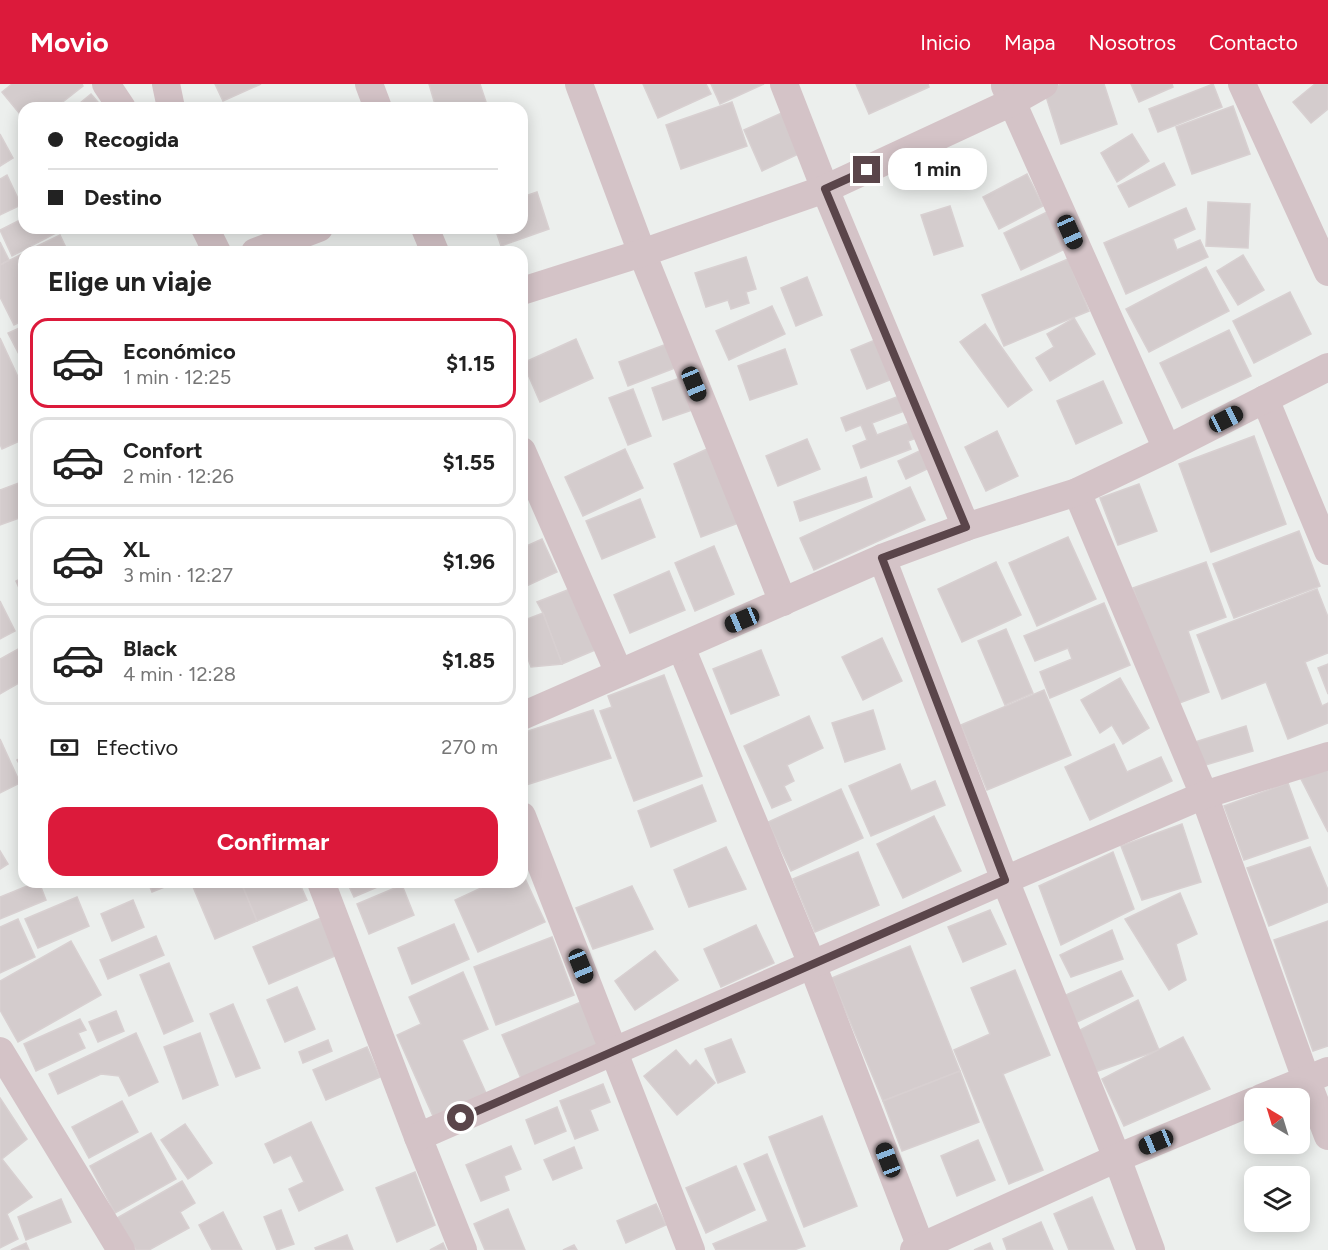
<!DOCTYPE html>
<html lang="es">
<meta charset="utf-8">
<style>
:root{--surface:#fff;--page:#f6f6f6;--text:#222;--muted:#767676;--line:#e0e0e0;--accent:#dc1a3b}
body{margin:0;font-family:Figtree,sans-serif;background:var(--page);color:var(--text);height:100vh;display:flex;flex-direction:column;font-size:22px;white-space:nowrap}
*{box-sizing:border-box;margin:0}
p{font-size:20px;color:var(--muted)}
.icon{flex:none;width:33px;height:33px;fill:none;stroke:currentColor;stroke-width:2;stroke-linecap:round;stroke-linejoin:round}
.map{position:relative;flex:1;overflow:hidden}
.sheet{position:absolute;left:18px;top:162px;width:510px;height:642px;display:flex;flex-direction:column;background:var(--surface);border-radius:18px;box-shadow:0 3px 15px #0003}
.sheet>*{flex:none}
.banner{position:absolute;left:18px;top:18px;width:510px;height:132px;border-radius:18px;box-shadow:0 3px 15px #0003;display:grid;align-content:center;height:132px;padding:0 30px;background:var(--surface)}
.needle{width:39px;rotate:322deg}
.fabs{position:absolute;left:1244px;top:1004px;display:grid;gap:12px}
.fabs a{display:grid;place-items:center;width:66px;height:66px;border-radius:12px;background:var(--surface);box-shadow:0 3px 15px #0003;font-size:30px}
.end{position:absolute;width:27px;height:27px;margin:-14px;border:8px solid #5a454a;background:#fff;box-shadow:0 0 0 3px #fff}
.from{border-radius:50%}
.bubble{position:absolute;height:42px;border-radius:18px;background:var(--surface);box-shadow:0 3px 15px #0003;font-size:20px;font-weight:700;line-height:42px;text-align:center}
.car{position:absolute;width:18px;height:36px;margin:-18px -9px;border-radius:8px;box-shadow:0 0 4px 2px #0007;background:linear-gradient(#222 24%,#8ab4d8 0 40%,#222 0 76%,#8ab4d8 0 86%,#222 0)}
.banner b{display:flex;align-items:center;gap:21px;height:57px;font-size:22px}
.banner b+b{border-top:2px solid var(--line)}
.banner i{width:15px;height:15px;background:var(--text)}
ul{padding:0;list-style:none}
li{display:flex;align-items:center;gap:18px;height:90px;margin:0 12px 9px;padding:0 18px;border:3px solid var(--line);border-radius:18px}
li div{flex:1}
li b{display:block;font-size:22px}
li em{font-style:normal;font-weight:700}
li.active{border-color:var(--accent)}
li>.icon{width:54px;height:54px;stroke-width:1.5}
h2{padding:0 30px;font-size:27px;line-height:72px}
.pay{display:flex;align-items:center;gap:15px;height:66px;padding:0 30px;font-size:22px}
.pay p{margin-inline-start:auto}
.action{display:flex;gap:12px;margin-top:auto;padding:12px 30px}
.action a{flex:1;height:69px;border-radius:18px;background:var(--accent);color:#fff;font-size:24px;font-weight:700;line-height:69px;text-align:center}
header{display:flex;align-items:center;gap:36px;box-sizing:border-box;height:84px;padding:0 30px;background:var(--accent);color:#fff}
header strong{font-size:28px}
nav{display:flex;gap:33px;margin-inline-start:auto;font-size:21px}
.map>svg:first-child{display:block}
.building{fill:#d4cccd;stroke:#d8d0d1;stroke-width:1.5}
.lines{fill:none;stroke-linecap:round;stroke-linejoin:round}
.street{stroke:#d4c3c7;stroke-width:28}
.route{stroke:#5a454a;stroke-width:8}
</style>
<header>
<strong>Movio</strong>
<nav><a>Inicio</a><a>Mapa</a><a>Nosotros</a><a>Contacto</a></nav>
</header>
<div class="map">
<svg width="1328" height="1166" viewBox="0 0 1328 1166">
<rect width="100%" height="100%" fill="#ecefed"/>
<!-- building -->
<g class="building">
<polygon points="12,0 82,0 83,2 55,24 24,24 24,35 2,8"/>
<polygon points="215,0 261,0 223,17"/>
<polygon points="429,0 480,0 488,24 436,24"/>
<polygon points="643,0 706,0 711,10 658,34"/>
<polygon points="711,0 764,0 720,20"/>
<polygon points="856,0 928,0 929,3 869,30"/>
<polygon points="1062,0 1104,0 1117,40 1061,60 1044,6"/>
<polygon points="1131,0 1172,0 1173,3 1139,18"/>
<polygon points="1213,0 1222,23 1158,48 1149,25"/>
<polygon points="1315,0 1328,0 1328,25 1311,39 1293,18"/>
<polygon points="91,10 103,24 74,24"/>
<polygon points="732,18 747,62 681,85 666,41"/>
<polygon points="1233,22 1250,70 1192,90 1176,43"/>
<polygon points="784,28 803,68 762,87 744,46"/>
<polygon points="0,50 13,74 0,82"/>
<polygon points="1132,50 1149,77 1117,98 1101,69"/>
<polygon points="1164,79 1175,101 1129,123 1118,102"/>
<polygon points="1027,90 1043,122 999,145 983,113"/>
<polygon points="7,91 21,121 0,131 0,95"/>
<polygon points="537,108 549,145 501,162 495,144 522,144 522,113"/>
<polygon points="1208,118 1250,120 1248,164 1206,162"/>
<polygon points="950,122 963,162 934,171 921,131"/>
<polygon points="1186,124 1195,145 1173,155 1177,166 1200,156 1208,173 1126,210 1104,159"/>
<polygon points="1047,128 1065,165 1021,186 1004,149"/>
<polygon points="24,134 24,144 53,144 56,149 12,172 0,146"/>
<polygon points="60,151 68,168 25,168"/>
<polygon points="0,158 9,176 0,181"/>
<polygon points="24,169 24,236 14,241 0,213 0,181"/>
<polygon points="1243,171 1264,206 1238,221 1217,187"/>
<polygon points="746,173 756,205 746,208 749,219 731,225 728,216 706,223 695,189"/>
<polygon points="1068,175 1089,227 1004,262 982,211"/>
<polygon points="1206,183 1229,227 1149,268 1126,225"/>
<polygon points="807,193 822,231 796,242 781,204"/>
<polygon points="1290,208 1311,250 1254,279 1233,237"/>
<polygon points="772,222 785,250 729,276 716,247"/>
<polygon points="1074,234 1095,270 1050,297 1036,274 1054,263 1047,250"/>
<polygon points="985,240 1032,306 1008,323 960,258"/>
<polygon points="24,242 24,280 8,249"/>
<polygon points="1229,246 1251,292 1182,324 1160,279"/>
<polygon points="0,254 24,306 24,355 2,365 0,360"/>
<polygon points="880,254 897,293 867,305 851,266"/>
<polygon points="576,255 593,294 540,318 523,279"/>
<polygon points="672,258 680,282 628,302 619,278"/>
<polygon points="785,265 797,300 750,316 738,282"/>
<polygon points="683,293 695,325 663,336 652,304"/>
<polygon points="1103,297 1122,339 1076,360 1057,317"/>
<polygon points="633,305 651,352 628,361 609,314"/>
<polygon points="902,311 907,326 872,339 877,351 920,335 925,351 908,357 911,365 861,384 853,362 867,356 861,341 846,347 841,334"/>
<polygon points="997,347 1018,392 986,407 965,363"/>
<polygon points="1254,352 1286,440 1211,468 1179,380"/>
<polygon points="807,355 820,385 778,402 766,372"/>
<polygon points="930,362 938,380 906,395 898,377"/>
<polygon points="625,365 643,404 583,432 565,393"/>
<polygon points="707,365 741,438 701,453 674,380"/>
<polygon points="866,393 872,413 800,437 794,418"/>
<polygon points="24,397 24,437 22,433 0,441 0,406"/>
<polygon points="1139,400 1157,447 1118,461 1100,414"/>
<polygon points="910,403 925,436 814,486 800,454"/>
<polygon points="640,415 655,453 602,475 586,437"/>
<polygon points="1299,447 1320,502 1234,534 1213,480"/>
<polygon points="1068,453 1096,515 1037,542 1009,479"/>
<polygon points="542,455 557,488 522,504 522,464"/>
<polygon points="714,462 734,510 695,527 675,479"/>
<polygon points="996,478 1021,531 962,558 938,505"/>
<polygon points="1206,478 1226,533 1188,547 1209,608 1174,621 1133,504"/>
<polygon points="669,487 685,526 630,549 614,511"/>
<polygon points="24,493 24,515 16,497"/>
<polygon points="570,505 595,566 562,580 543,529 537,518"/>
<polygon points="1317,505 1328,533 1328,569 1305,578 1322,622 1328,619 1328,639 1288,655 1266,598 1222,615 1197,551"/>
<polygon points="0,517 15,547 0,555"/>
<polygon points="1104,519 1130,581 1050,614 1040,588 1072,575 1068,564 1035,577 1024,552"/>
<polygon points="543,529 562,580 531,583 522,558 522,537"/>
<polygon points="1006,545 1033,609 1005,621 978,557"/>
<polygon points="882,554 902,597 863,616 842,573"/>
<polygon points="20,564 24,571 24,596 0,610 0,575"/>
<polygon points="761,566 779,611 731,630 713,585"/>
<polygon points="1328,580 1328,610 1318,584"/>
<polygon points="664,591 702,692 634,717 600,627 612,623 608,612"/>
<polygon points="1120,594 1149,644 1123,660 1112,641 1100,649 1081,616"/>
<polygon points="1044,606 1071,671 987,706 961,641"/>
<polygon points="593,626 611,674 526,701 522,691 522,649"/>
<polygon points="873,626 885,665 845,678 832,639"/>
<polygon points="809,632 823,664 787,681 794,697 784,702 791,716 772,724 744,662"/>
<polygon points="1246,642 1253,667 1202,682 1195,658"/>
<polygon points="0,655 20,699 0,709"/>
<polygon points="1114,660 1127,688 1161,673 1172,697 1090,736 1065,683"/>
<polygon points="24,672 24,688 17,676"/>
<polygon points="900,680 911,707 935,697 945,721 871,752 849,702"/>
<polygon points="1328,681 1328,748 1301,695"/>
<polygon points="1288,699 1308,754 1244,776 1224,722"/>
<polygon points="702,701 716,737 651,763 638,727"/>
<polygon points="841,705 863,754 791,787 768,738"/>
<polygon points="934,732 961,787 903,814 877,760"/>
<polygon points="1182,740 1201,798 1142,816 1121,762"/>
<polygon points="726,763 746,805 689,823 674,786"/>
<polygon points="1310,763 1328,806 1328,818 1269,842 1247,784"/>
<polygon points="0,767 8,780 0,785"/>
<polygon points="858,768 879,821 815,848 793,795"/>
<polygon points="1113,768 1134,825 1061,861 1039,802"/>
<polygon points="522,788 545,838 478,868 455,816 494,798 522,798"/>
<polygon points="37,798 39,798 46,816 0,835 0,813"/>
<polygon points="148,798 177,798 152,808"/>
<polygon points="191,798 241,798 257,837 215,855"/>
<polygon points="241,798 299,798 307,816 257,837"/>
<polygon points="347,798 389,798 354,813"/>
<polygon points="402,801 414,831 369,850 357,820"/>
<polygon points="632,802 653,845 593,865 576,824"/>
<polygon points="1180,809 1197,850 1176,860 1186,896 1169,906 1125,835"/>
<polygon points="77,813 89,842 38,864 25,835"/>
<polygon points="133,816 144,843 112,857 101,830"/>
<polygon points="990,826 1006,860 963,878 948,843"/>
<polygon points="321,834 337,871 269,900 253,863"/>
<polygon points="18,835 35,873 0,889 0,843"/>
<polygon points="1328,837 1328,962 1313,967 1274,856"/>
<polygon points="454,840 469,875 412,900 398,864"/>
<polygon points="756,841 774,879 721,903 704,865"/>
<polygon points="1112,846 1123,875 1071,893 1060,871"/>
<polygon points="156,852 164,871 108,895 100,876"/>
<polygon points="552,853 574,911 496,941 474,883"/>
<polygon points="71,857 101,911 18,958 0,926 0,897"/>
<polygon points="910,862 960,987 883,1017 832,894"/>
<polygon points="655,867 678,896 635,926 615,897"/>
<polygon points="169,879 193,937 164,950 140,891"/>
<polygon points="1015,886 1050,971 1003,990 1043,1086 1009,1100 954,966 990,950 971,904"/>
<polygon points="1121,887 1133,912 1077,938 1061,913"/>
<polygon points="463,888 488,945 462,956 486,1009 433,1032 397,951 421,940 409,913"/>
<polygon points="297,903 315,945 285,958 267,916"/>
<polygon points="1138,916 1159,966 1095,988 1076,948"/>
<polygon points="581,918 601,967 523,999 502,951"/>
<polygon points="233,920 260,984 236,993 210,930"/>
<polygon points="116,927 124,947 98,958 89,938"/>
<polygon points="80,935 86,946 78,949 85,964 36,987 24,960"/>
<polygon points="136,949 158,998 129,1012 119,992 101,990 58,1010 49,990"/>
<polygon points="200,949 218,1001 183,1015 164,963"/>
<polygon points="1183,953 1210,1005 1124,1042 1102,995"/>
<polygon points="731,955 745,988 718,999 705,965"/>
<polygon points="328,956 332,967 303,979 299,968"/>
<polygon points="367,963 380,993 326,1016 313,986"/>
<polygon points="676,966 690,982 696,976 715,999 677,1031 644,992"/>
<polygon points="960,987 979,1038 902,1067 883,1017"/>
<polygon points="603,1000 610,1018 590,1026 598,1046 575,1055 560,1017"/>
<polygon points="0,1014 27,1055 2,1075 32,1113 7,1130 18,1155 0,1164"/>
<polygon points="122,1017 138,1048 89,1074 72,1043"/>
<polygon points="557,1023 566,1047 535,1060 526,1036"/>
<polygon points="822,1032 857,1122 804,1143 769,1053"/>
<polygon points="311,1038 343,1106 299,1127 289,1105 304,1098 291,1071 274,1079 265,1060"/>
<polygon points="185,1040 212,1079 188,1095 161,1056"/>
<polygon points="151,1049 176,1095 115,1129 90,1082"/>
<polygon points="978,1056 995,1096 957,1112 941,1072"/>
<polygon points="511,1062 521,1085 504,1092 509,1106 481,1117 466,1081"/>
<polygon points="574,1063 582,1084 553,1096 544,1076"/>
<polygon points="767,1070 805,1162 794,1166 716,1166 713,1160 768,1137 744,1080"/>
<polygon points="736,1082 755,1126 706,1149 686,1104"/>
<polygon points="415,1088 435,1141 397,1158 376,1104"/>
<polygon points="182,1097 195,1119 180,1128 189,1144 149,1166 136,1166 117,1134"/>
<polygon points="1092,1113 1114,1166 1069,1166 1054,1130"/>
<polygon points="61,1115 71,1138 26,1156 18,1133"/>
<polygon points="656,1120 666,1141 626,1159 617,1137"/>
<polygon points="508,1125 525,1166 485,1166 474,1140"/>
<polygon points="281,1126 294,1160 277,1166 264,1133"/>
<polygon points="223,1128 242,1166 212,1166 199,1141"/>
<polygon points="1041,1138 1053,1166 1007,1166 1003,1155"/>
<polygon points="347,1151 353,1166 316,1166 315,1164"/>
<polygon points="26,1159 29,1166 11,1166"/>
<polygon points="443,1159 446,1166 430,1166"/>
<polygon points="990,1159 993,1166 974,1166"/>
<polygon points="574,1161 577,1166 563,1166"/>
</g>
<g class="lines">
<!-- street -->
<g class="street">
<polyline points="106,0 122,24"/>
<polyline points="166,0 171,24"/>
<polyline points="369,0 378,24"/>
<polyline points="579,0 642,169 783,518"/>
<polyline points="784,0 825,105 966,443"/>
<polyline points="1242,0 1328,188"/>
<polyline points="1005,2 1167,365"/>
<polyline points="205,144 217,168"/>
<polyline points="425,144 435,168"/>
<polyline points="255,168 319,144"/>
<polyline points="522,207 642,169 825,105 1012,18 1044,0"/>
<polyline points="1265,315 1328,467"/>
<polyline points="522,367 619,589"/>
<polyline points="1077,408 1204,711 1306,995 1328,1052"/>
<polyline points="882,474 1005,796 1117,1074 1151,1166"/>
<polyline points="681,563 812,880 922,1166"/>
<polyline points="522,632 882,474 966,443 1077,408 1167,365 1328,283"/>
<polyline points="522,732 691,1166"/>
<polyline points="321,798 418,1053 463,1166"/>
<polyline points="0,967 121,1166"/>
<polyline points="1261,1014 1328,987"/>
<polyline points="418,1053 1005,796 1204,711 1328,672"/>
<polyline points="914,1166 1117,1074 1254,1017"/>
</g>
</g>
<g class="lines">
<!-- route -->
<polyline class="route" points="461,1034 1005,796 882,474 966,443 825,105 867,86"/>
</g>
</svg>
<div class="fabs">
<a><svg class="needle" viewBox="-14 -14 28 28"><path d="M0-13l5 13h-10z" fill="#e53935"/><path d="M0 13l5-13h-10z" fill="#767676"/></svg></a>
<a><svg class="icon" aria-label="layers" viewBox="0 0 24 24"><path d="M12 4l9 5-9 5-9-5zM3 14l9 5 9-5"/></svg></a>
</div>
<i class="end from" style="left:461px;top:1034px"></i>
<i class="end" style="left:867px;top:86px"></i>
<div class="bubble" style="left:888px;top:64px;width:99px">1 min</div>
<i class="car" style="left:1070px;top:148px;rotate:156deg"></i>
<i class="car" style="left:694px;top:300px;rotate:158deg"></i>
<i class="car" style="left:1226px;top:335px;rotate:63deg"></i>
<i class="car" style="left:742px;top:536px;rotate:247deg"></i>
<i class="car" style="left:581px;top:882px;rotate:158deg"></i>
<i class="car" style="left:1156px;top:1058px;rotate:248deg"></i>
<i class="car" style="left:888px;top:1076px;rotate:339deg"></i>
<div class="banner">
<b><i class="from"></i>Recogida</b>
<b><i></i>Destino</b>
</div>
<section class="sheet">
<h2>Elige un viaje</h2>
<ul>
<li class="active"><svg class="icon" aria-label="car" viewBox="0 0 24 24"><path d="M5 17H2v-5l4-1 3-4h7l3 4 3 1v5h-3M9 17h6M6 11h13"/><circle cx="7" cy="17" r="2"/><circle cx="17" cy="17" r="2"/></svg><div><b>Económico</b><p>1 min · 12:25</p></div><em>$1.15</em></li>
<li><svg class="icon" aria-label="car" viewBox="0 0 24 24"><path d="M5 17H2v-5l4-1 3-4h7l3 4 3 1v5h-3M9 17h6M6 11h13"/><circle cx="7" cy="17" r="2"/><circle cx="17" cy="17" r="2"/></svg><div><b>Confort</b><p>2 min · 12:26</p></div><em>$1.55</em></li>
<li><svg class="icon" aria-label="car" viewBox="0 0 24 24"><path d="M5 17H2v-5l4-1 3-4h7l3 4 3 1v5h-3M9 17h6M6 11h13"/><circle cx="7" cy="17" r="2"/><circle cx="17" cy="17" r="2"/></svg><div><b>XL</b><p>3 min · 12:27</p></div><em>$1.96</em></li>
<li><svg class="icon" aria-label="car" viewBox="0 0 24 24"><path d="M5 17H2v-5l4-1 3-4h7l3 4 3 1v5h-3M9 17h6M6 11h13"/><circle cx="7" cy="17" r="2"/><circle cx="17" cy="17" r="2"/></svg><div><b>Black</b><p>4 min · 12:28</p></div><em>$1.85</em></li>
</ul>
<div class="pay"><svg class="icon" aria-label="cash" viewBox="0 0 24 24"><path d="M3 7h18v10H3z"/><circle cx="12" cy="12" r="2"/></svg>Efectivo<p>270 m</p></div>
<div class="action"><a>Confirmar</a></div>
</section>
</div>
